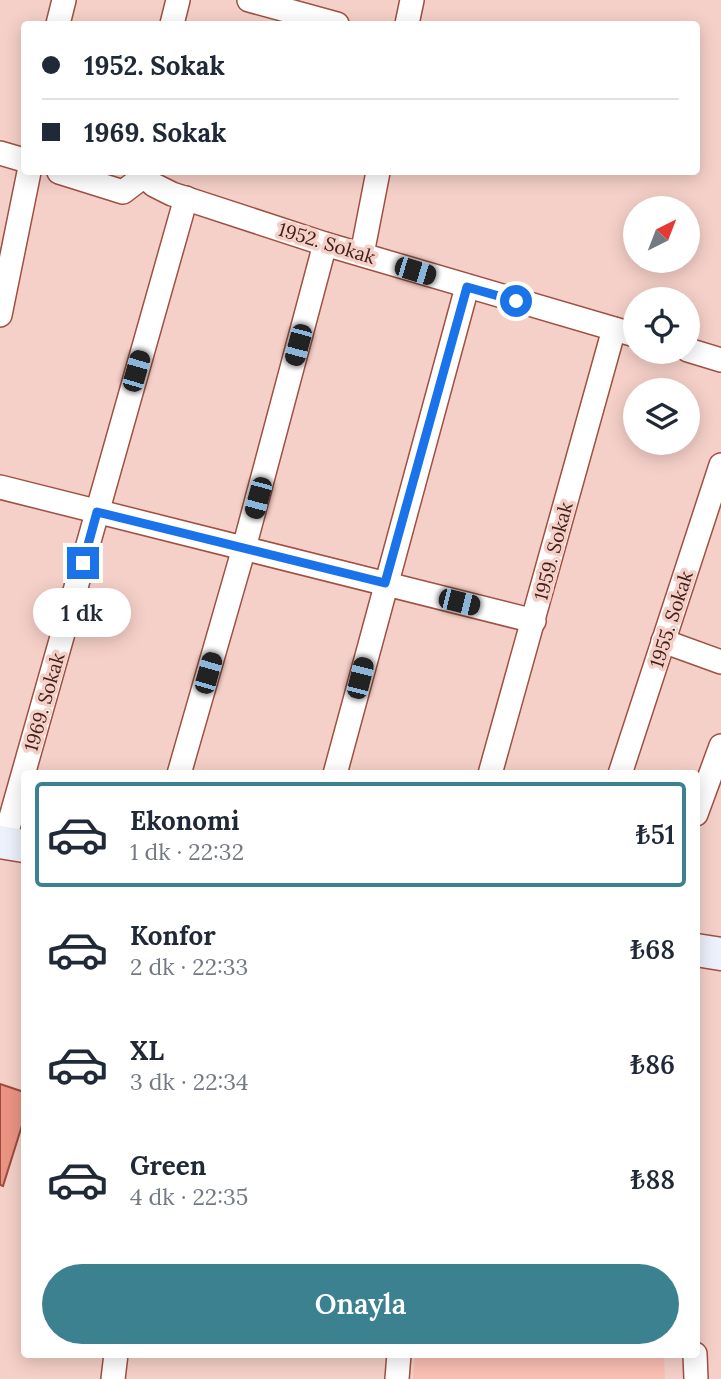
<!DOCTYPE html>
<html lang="tr">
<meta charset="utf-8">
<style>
:root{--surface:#fff;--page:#f2f2f3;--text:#1f2937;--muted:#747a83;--line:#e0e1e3;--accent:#3c818f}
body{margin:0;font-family:Lora,serif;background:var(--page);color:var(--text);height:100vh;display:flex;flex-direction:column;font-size:26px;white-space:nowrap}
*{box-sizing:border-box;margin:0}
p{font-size:23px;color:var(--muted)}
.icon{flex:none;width:38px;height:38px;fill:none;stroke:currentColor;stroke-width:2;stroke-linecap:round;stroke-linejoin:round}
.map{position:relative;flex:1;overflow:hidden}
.drawer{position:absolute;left:21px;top:770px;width:679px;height:588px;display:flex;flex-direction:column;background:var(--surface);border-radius:7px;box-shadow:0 4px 18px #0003}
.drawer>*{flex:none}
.top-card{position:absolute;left:21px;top:21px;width:679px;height:154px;border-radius:7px;box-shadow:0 4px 18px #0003;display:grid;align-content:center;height:154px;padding:0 21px;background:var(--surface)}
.needle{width:46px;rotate:42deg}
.fabs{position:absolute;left:623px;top:196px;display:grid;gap:14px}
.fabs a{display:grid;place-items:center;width:77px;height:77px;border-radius:50%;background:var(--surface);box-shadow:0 4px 18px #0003;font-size:35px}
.end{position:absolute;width:32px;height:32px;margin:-16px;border:9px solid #1a73e8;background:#fff;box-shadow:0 0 0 4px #fff}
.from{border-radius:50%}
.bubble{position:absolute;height:49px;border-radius:24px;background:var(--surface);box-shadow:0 4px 18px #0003;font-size:23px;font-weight:600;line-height:49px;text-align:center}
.car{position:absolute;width:21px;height:42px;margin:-21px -10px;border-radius:9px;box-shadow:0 0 5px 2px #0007;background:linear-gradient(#222 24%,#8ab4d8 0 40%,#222 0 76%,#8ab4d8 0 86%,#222 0)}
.top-card b{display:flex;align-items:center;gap:24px;height:66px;font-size:26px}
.top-card b+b{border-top:2px solid var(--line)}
.top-card i{width:18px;height:18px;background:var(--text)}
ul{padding:12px 0 0;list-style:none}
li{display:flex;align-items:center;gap:21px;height:105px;margin:0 14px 10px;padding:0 7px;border:4px solid transparent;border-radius:7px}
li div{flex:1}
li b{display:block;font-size:26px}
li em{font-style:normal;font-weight:600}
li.current{border-color:var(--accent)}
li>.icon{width:63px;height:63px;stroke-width:1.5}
.cta{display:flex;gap:14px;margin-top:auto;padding:14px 21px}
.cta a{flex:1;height:80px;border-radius:42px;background:var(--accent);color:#fff;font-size:28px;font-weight:600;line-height:80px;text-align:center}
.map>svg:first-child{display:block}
.built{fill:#fbbfb3}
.building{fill:#eb9483;stroke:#9a4b3d;stroke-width:2}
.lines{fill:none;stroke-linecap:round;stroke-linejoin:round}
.street-casing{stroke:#9f5041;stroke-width:26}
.secondary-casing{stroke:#9f5041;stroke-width:35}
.street{stroke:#fff;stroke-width:23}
.secondary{stroke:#edf1fb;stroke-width:32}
.route{stroke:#1a73e8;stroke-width:9}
.labels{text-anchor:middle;stroke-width:7;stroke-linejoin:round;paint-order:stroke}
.street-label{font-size:19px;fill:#422019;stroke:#f5d0c8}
</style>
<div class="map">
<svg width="721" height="1379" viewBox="0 0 721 1379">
<rect width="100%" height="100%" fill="#f5d0c8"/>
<!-- built -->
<polygon class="built" points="415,1355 664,1355 665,1379 413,1379"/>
<!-- building -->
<polygon class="building" points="0,1084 24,1092 24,1119 3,1186 0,1185"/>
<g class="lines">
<!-- street casing -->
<g class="street-casing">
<g id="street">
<polyline points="249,0 337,24"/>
<polyline points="58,24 64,0"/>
<polyline points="172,24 178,0"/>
<polyline points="407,24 412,0"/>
<polyline points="0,153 24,160"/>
<polyline points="59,172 123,192 144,176"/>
<polyline points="144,176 154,185 172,194 325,244 635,335"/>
<polyline points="362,254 378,172"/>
<polyline points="0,315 29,172"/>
<polyline points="688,350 721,360"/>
<polyline points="0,487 534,621"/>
<polyline points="663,641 721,662"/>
<polyline points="179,774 244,548 325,244"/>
<polyline points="335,774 467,287"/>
<polyline points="490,774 614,329"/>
<polyline points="620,774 721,465"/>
<polyline points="696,814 721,746"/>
<polyline points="4,842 186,198"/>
<polyline points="695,1354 696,1379"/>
<polyline points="113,1379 116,1354"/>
<polyline points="397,1379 399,1354"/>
</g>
</g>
<!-- secondary casing -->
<g class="secondary-casing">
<g id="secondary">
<polyline points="0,842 24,846"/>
<polyline points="696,950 721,954"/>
</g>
</g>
<!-- street -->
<use href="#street" class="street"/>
<!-- secondary -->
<use href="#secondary" class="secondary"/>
</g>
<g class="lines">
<!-- route -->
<polyline class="route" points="83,563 97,512 385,583 467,287 516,301"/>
</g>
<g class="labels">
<!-- street labels -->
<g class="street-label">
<text transform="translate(327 243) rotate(17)" y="7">1952. Sokak</text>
<text transform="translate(553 551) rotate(-75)" y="7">1959. Sokak</text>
<text transform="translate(671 619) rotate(-72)" y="7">1955. Sokak</text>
<text transform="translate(44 702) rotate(-74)" y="7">1969. Sokak</text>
</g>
</g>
</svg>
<div class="fabs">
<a><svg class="needle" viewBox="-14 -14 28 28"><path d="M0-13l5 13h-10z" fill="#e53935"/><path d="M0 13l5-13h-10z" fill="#747a83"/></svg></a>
<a><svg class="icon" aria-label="locate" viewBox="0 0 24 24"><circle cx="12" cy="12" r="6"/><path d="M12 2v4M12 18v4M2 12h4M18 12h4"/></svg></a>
<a><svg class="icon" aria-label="layers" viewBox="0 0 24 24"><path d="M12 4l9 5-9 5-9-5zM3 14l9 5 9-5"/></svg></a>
</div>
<i class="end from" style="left:516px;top:301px"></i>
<i class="end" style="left:83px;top:563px"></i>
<div class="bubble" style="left:33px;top:588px;width:98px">1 dk</div>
<i class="car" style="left:415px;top:271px;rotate:107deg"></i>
<i class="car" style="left:298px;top:345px;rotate:195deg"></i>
<i class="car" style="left:136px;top:371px;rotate:16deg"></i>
<i class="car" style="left:258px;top:498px;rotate:195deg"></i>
<i class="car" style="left:459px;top:602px;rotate:104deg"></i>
<i class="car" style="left:208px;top:673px;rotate:16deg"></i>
<i class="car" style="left:360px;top:678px;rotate:14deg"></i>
<div class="top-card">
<b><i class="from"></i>1952. Sokak</b>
<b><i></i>1969. Sokak</b>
</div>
<section class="drawer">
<ul>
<li class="current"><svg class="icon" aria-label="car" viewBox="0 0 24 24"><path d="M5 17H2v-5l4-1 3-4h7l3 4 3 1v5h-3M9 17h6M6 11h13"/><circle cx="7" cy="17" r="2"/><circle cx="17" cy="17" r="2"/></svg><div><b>Ekonomi</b><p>1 dk · 22:32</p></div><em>₺51</em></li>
<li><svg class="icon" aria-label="car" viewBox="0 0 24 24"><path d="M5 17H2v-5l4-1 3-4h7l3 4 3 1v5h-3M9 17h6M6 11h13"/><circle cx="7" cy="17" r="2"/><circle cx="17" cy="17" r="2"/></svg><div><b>Konfor</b><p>2 dk · 22:33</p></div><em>₺68</em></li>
<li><svg class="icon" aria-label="car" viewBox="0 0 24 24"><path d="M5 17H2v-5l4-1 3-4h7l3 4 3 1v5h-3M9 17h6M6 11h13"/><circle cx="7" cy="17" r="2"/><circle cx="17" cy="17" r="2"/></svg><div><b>XL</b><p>3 dk · 22:34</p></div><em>₺86</em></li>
<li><svg class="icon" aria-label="car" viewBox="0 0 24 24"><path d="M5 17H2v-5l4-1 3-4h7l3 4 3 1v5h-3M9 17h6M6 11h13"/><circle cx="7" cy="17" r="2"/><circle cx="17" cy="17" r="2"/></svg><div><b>Green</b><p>4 dk · 22:35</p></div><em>₺88</em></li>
</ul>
<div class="cta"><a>Onayla</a></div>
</section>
</div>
